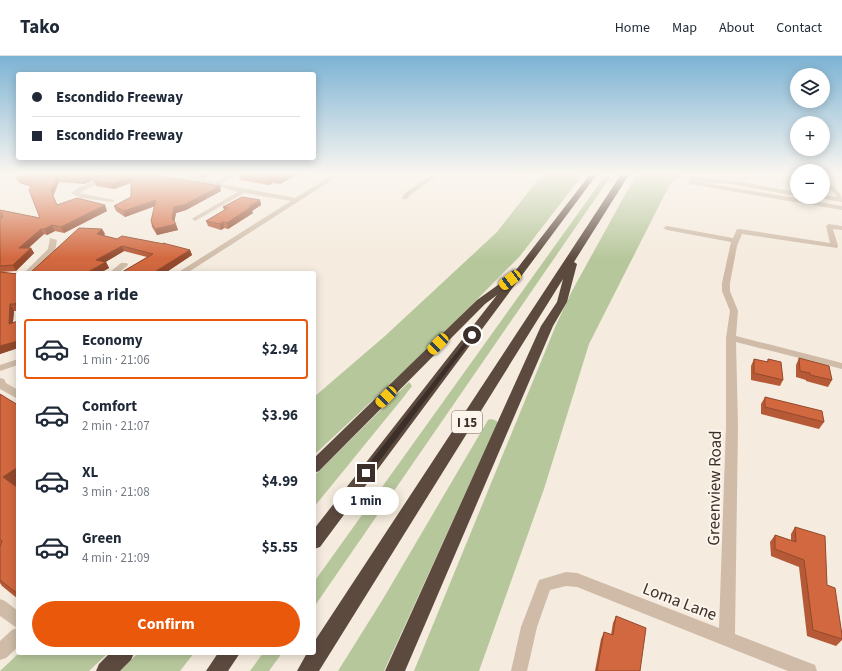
<!DOCTYPE html>
<meta charset="utf-8">
<style>
:root{--surface:#fff;--page:#f6f6f7;--text:#1f2937;--muted:#747a83;--line:#e0e1e3;--accent:#ea580c}
body{margin:0;font-family:"Source Sans 3",sans-serif;background:var(--page);color:var(--text);height:100vh;display:flex;flex-direction:column;font-size:15px;white-space:nowrap}
*{box-sizing:border-box;margin:0}
p{font-size:13px;color:var(--muted)}
.icon{flex:none;width:22px;height:22px;fill:none;stroke:currentColor;stroke-width:2;stroke-linecap:round;stroke-linejoin:round}
.map{position:relative;flex:1;overflow:hidden}
.side{position:absolute;left:16px;top:215px;width:300px;height:384px;display:flex;flex-direction:column;background:var(--surface);border-radius:4px;box-shadow:0 2px 10px #0003}
.side>*{flex:none}
.hud{position:absolute;left:16px;top:16px;width:300px;height:88px;border-radius:4px;box-shadow:0 2px 10px #0003;display:grid;align-content:center;height:88px;padding:0 16px;background:var(--surface)}
.tools{position:absolute;left:790px;top:12px;display:grid;gap:8px}
.tools a{display:grid;place-items:center;width:40px;height:40px;border-radius:50%;background:var(--surface);box-shadow:0 2px 10px #0003;font-size:20px}
.end{position:absolute;width:18px;height:18px;margin:-9px;border:5px solid #3c2f29;background:#fff;box-shadow:0 0 0 2px #fff}
.from{border-radius:50%}
.bubble{position:absolute;height:28px;border-radius:14px;background:var(--surface);box-shadow:0 2px 10px #0003;font-size:13px;font-weight:700;line-height:28px;text-align:center}
.car{position:absolute;width:12px;height:24px;margin:-12px -6px;border-radius:5px;box-shadow:0 0 3px 1px #0007;background:linear-gradient(#f5c518 24%,#345 0 40%,#f5c518 0 76%,#345 0 86%,#f5c518 0)}
.hud b{display:flex;align-items:center;gap:14px;height:38px;font-size:15px}
.hud b+b{border-top:1px solid var(--line)}
.hud i{width:10px;height:10px;background:var(--text)}
ul{padding:0;list-style:none}
li{display:flex;align-items:center;gap:12px;height:60px;margin:0 8px 6px;padding:0 8px;border:2px solid transparent;border-radius:4px}
li div{flex:1}
li b{display:block;font-size:15px}
li em{font-style:normal;font-weight:700}
li.selected{border-color:var(--accent)}
li>.icon{width:36px;height:36px;stroke-width:1.5}
h2{padding:0 16px;font-size:18px;line-height:48px}
.button{display:flex;gap:8px;margin-top:auto;padding:8px 16px}
.button a{flex:1;height:46px;border-radius:24px;background:var(--accent);color:#fff;font-size:16px;font-weight:700;line-height:46px;text-align:center}
header{display:flex;align-items:center;gap:24px;box-sizing:border-box;height:56px;padding:0 20px;background:var(--surface);border-bottom:1px solid var(--line)}
header strong{font-size:19px}
nav{display:flex;gap:22px;margin-inline-start:auto;font-size:14px}
.map>svg:first-child{display:block}
.green{fill:#b7c79c}
.lines{fill:none;stroke-linecap:round;stroke-linejoin:round}
.minor{fill:#cfbba8;fill-rule:evenodd}
.highway{fill:#5d4a3f;fill-rule:evenodd}
.wall{fill:#b55936}
.shaded-wall{fill:#93492c}
.building{fill:#d2683f;stroke:#93492c}
.route{fill:#3c2f29}
.labels{text-anchor:middle;stroke-width:4;stroke-linejoin:round;paint-order:stroke}
.shield{fill:#fcf5ec;stroke:#766a64;stroke-width:1}
.shield-label{font-size:13px;font-weight:bold;fill:#3c2f29}
.near-street-label{font-size:17px;fill:#3c2f29;stroke:#fcf5ec}
</style>
<header>
<strong>Tako</strong>
<nav><a>Home</a><a>Map</a><a>About</a><a>Contact</a></nav>
</header>
<div class="map">
<svg width="842" height="615" viewBox="0 0 842 615">
<rect width="100%" height="100%" fill="#f5ebde"/>
<!-- green -->
<g class="green">
<polygon points="543,117 584,117 520,200 434,287 314,399 314,341 385,280 497,176"/>
<polygon points="607,117 613,117 314,551 314,526"/>
<polygon points="637,117 686,117 670,128 589,288 544,433 479,615 414,615 556,269 572,235"/>
<polygon points="409,326 412,330 402,343 314,451 314,420"/>
<polygon points="491,363 497,365 497,368 384,615 338,615 383,543 488,364"/>
<polygon points="19,597 108,597 89,615 0,615"/>
<polygon points="138,597 194,597 180,615 120,615"/>
<polygon points="263,597 282,597 269,615 250,615"/>
</g>
<g class="lines">
<!-- minor -->
<g class="minor">
<polygon points="21,117 29,117 15,123 12,121"/>
<polygon points="111,117 119,117 79,137 114,144 114,146 81,142 71,137 78,132"/>
<polygon points="169,117 178,117 215,126 232,117 239,117 221,128 295,142 336,117 343,117 187,217 177,217 291,145 244,137 195,165 192,163 193,162 238,136"/>
<polygon points="434,117 441,117 410,139 407,143 403,143 402,142 405,137"/>
<polygon points="696,121 730,124 797,136 797,140 730,128 694,125 842,150 842,154 689,128 689,123"/>
<path d="M823,126C833,129 842,135 842,146L819,142L818,141H823V139L837,141L832,135L823,130Z"/>
<polygon points="829,168 842,170 842,174 833,173 838,190 837,192 742,178 737,190 730,227 730,235 738,255 736,280 842,307 842,313 736,286 738,370 735,578 815,609 817,615 788,615 577,531 566,530 550,534 537,571 527,615 511,615 521,571 539,524 566,516 577,517 719,572 726,370 726,282 730,255 722,235 722,227 731,186 667,174 663,172 667,170 733,182 737,173 740,173 830,187 826,170"/>
<polygon points="50,182 57,184 55,196 33,217 24,217 48,193"/>
<polygon points="121,207 127,207 128,209 118,217 109,217"/>
<polygon points="18,303 18,309 0,315 0,309"/>
<polygon points="0,322 4,323 6,327 18,334 18,343 0,333"/>
<polygon points="0,543 5,545 18,555 18,591 6,602 0,604 0,585 12,574 17,572 0,560"/>
</g>
<!-- highway -->
<g class="highway">
<polygon points="591,117 598,117 320,491 314,493 314,473 497,239 485,248 319,415 314,417 314,402 477,244 505,224 509,223"/>
<polygon points="622,117 630,117 574,206 577,208 567,246 553,270 405,615 385,615 541,270 557,246 563,223 319,615 297,615 307,597 314,597 314,586"/>
<polygon points="110,597 134,597 131,604 120,615 96,615 99,608"/>
<polygon points="218,597 240,597 228,615 206,615"/>
</g>
</g>
<!-- wall -->
<g class="wall">
<polygon points="29,117 147,117 221,135 186,154 176,157 174,165 178,174 157,179 152,171 151,165 155,150 125,161 116,155 114,150 131,141 131,127 114,133 96,130 94,125 105,119 84,128 59,126 53,140 57,149 107,155 64,177 55,175 47,179 44,178 28,192 31,192 34,197 16,215 0,216 0,154 40,162 31,131 19,127 16,122 30,118"/>
<polygon points="193,117 215,117 204,122 194,119"/>
<polygon points="242,117 299,117 280,128 273,127 269,129 240,124 238,119"/>
<polygon points="260,144 261,149 252,155 253,157 228,173 224,172 221,174 208,170 206,165 224,154 223,151"/>
<polygon points="102,173 105,178 103,179 117,183 190,194 192,199 165,217 122,217 122,216 147,201 124,195 105,206 106,206 109,212 100,217"/>
<polygon points="0,216 18,218 18,255 14,255 13,267 18,292 0,298"/>
<polygon points="799,302 832,324 828,331 806,325 806,324 796,321 796,309"/>
<polygon points="754,303 767,306 768,303 783,324 780,330 751,324 751,310"/>
<polygon points="0,338 18,432 18,543 2,530 0,527 0,491 1,489 0,489"/>
<polygon points="765,341 824,366 819,373 761,358 761,348"/>
<polygon points="795,471 827,529 842,579 842,584 836,590 807,580 799,511 771,500 770,486 775,479 791,485 791,478"/>
<polygon points="616,560 640,615 595,615 601,583 604,576 611,579 613,567"/>
</g>
<!-- shaded-wall -->
<g class="shaded-wall">
<polygon points="97,117 111,117 84,128 82,123"/>
<polygon points="203,117 215,117 204,122"/>
<polygon points="290,117 299,117 280,128 279,123"/>
<polygon points="57,121 59,126 53,140 51,135"/>
<polygon points="131,121 132,126 114,133 112,128"/>
<polygon points="272,122 273,127 269,129 268,124"/>
<polygon points="220,130 221,135 186,154 176,157 174,168 172,162 174,151"/>
<polygon points="156,144 158,149 125,161 124,155"/>
<polygon points="260,144 261,149 252,155 253,157 228,173 227,167 249,151"/>
<polygon points="105,149 107,155 64,177 61,171"/>
<polygon points="223,166 224,172 221,174 220,168"/>
<polygon points="176,168 178,174 157,179 155,173"/>
<polygon points="52,169 55,175 47,179 44,173"/>
<polygon points="41,173 44,178 22,198 19,192"/>
<polygon points="102,173 105,178 99,183 97,178"/>
<polygon points="122,190 124,195 99,210 96,204"/>
<polygon points="31,192 34,197 16,215 13,209"/>
<polygon points="190,194 192,199 165,217 153,217"/>
<polygon points="106,206 109,212 100,217 86,217"/>
<polygon points="18,245 18,254 15,248"/>
<polygon points="10,248 14,255 12,274 9,268"/>
<polygon points="18,285 18,292 0,298 0,290"/>
<polygon points="18,411 18,431 3,421"/>
</g>
<!-- building -->
<g class="building">
<polygon points="32,117 97,117 82,123 57,121 51,135 57,149 77,142 105,149 61,171 52,169 44,173 41,173 19,192 31,192 13,209 0,210 0,162 3,161 2,157 0,157 0,154 40,162 29,134 33,127 16,122"/>
<polygon points="109,117 147,117 220,130 184,149 174,151 172,162 176,168 155,173 151,165 156,144 124,155 114,150 131,141 131,121 112,128 94,125"/>
<polygon points="242,117 290,117 279,123 272,122 268,124 238,119"/>
<polygon points="242,141 260,144 249,151 251,151 227,167 223,166 220,168 206,165 228,152 223,151"/>
<polygon points="79,172 102,173 97,178 117,183 122,180 164,188 163,187 190,194 153,217 123,217 124,216 122,216 153,198 122,190 96,204 106,206 86,217 30,217"/>
<polygon points="0,216 18,218 18,245 15,248 10,248 9,268 18,265 18,285 0,290"/>
<polygon points="799,302 829,310 832,324 810,319 810,317 800,315"/>
<polygon points="754,303 768,306 768,303 781,306 783,324 754,317"/>
<polygon points="0,338 18,349 18,411 3,421 18,432 18,538 0,524 0,491 2,485 0,483"/>
<polygon points="765,341 822,355 824,366 765,351"/>
<polygon points="795,471 825,480 827,529 835,532 842,579 842,583 813,574 804,504 775,493 775,479 796,486"/>
<polygon points="616,560 646,572 640,615 597,615 604,576 613,579"/>
</g>
<!-- sky -->
<linearGradient id="sky" x2="0" y2="1"><stop stop-color="#7cb3d4"/><stop offset="0.58" stop-color="#faf6f0"/><stop offset="1" stop-color="#faf6f0" stop-opacity="0"/></linearGradient>
<rect width="842" height="203" fill="url(#sky)"/>
<!-- route -->
<polygon class="route" points="472,277 474,278 474,280 369,419 363,419 363,415"/>
<g class="labels">
<!-- shield labels -->
<rect class="shield" x="452" y="355" width="30" height="22" rx="3"/>
<g class="shield-label">
<text x="467" y="371">I 15</text>
</g>
<!-- near-street labels -->
<g class="near-street-label">
<text transform="translate(714 432) rotate(-89)" y="6">Greenview Road</text>
<text transform="translate(680 545) rotate(21)" y="6">Loma Lane</text>
</g>
</g>
</svg>
<div class="tools">
<a><svg class="icon" aria-label="layers" viewBox="0 0 24 24"><path d="M12 4l9 5-9 5-9-5zM3 14l9 5 9-5"/></svg></a>
<a>+</a>
<a>−</a>
</div>
<i class="end from" style="left:472px;top:279px"></i>
<i class="end" style="left:366px;top:417px"></i>
<div class="bubble" style="left:333px;top:431px;width:66px">1 min</div>
<i class="car" style="left:510px;top:224px;rotate:233deg"></i>
<i class="car" style="left:438px;top:288px;rotate:225deg"></i>
<i class="car" style="left:386px;top:341px;rotate:225deg"></i>
<div class="hud">
<b><i class="from"></i>Escondido Freeway</b>
<b><i></i>Escondido Freeway</b>
</div>
<section class="side">
<h2>Choose a ride</h2>
<ul>
<li class="selected"><svg class="icon" aria-label="car" viewBox="0 0 24 24"><path d="M5 17H2v-5l4-1 3-4h7l3 4 3 1v5h-3M9 17h6M6 11h13"/><circle cx="7" cy="17" r="2"/><circle cx="17" cy="17" r="2"/></svg><div><b>Economy</b><p>1 min · 21:06</p></div><em>$2.94</em></li>
<li><svg class="icon" aria-label="car" viewBox="0 0 24 24"><path d="M5 17H2v-5l4-1 3-4h7l3 4 3 1v5h-3M9 17h6M6 11h13"/><circle cx="7" cy="17" r="2"/><circle cx="17" cy="17" r="2"/></svg><div><b>Comfort</b><p>2 min · 21:07</p></div><em>$3.96</em></li>
<li><svg class="icon" aria-label="car" viewBox="0 0 24 24"><path d="M5 17H2v-5l4-1 3-4h7l3 4 3 1v5h-3M9 17h6M6 11h13"/><circle cx="7" cy="17" r="2"/><circle cx="17" cy="17" r="2"/></svg><div><b>XL</b><p>3 min · 21:08</p></div><em>$4.99</em></li>
<li><svg class="icon" aria-label="car" viewBox="0 0 24 24"><path d="M5 17H2v-5l4-1 3-4h7l3 4 3 1v5h-3M9 17h6M6 11h13"/><circle cx="7" cy="17" r="2"/><circle cx="17" cy="17" r="2"/></svg><div><b>Green</b><p>4 min · 21:09</p></div><em>$5.55</em></li>
</ul>
<div class="button"><a>Confirm</a></div>
</section>
</div>
